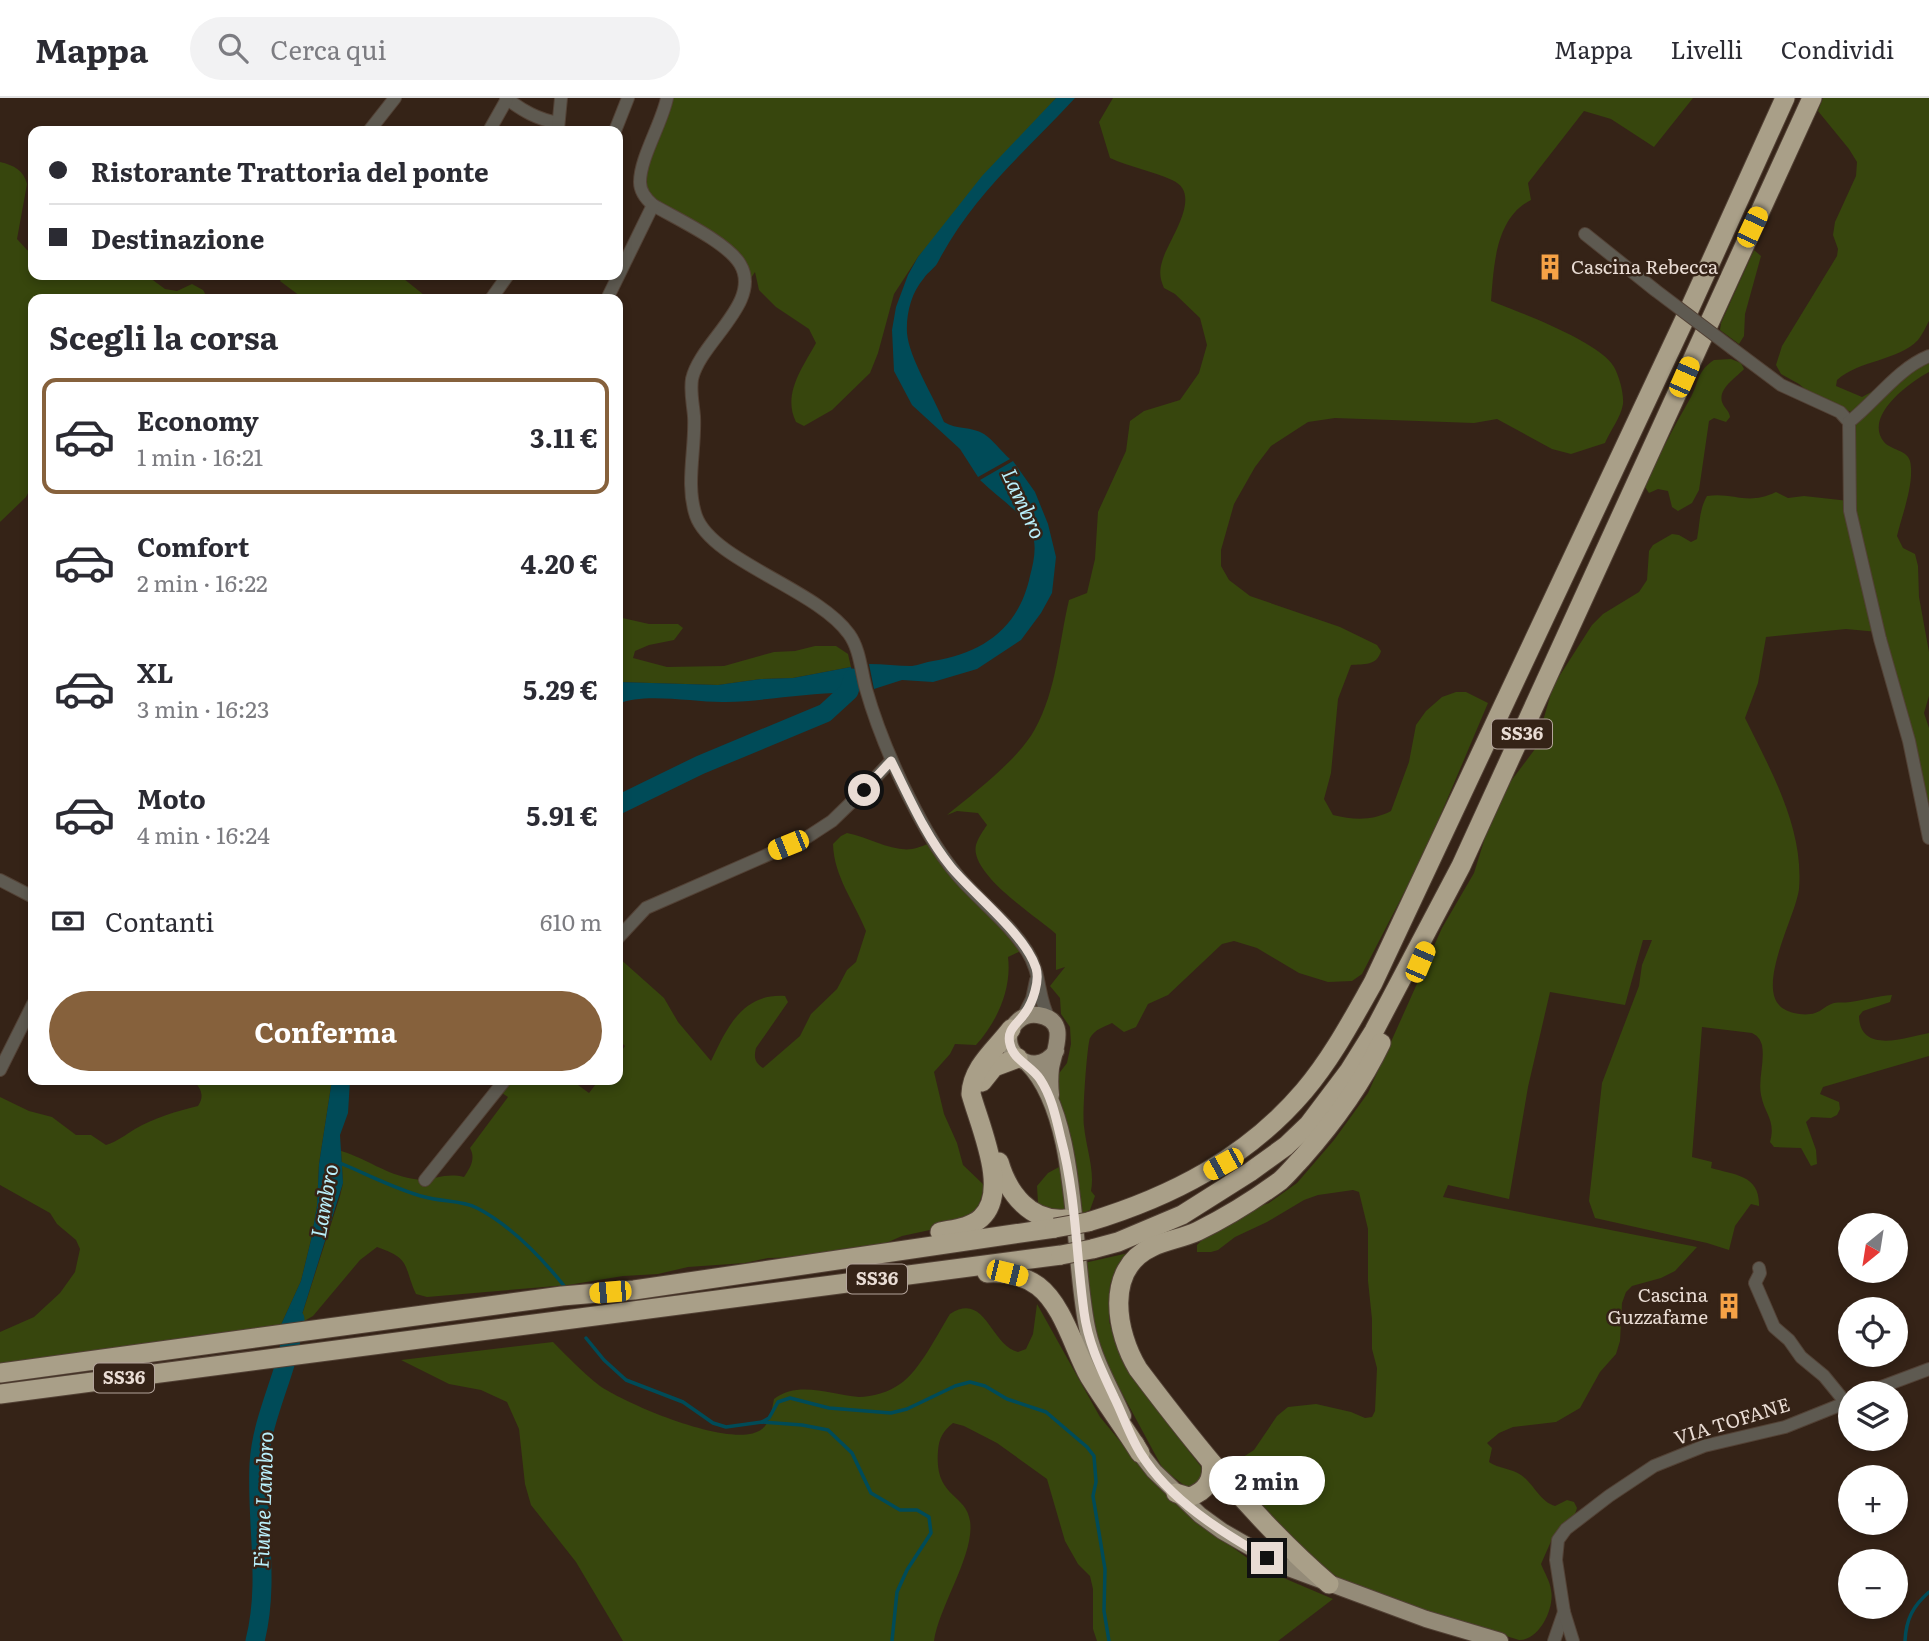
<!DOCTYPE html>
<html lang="it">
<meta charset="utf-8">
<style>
:root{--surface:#fff;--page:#f2f2f3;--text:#2b2b33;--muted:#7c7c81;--line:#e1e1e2;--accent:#86613c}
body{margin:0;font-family:Literata,serif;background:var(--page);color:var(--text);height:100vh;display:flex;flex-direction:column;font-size:26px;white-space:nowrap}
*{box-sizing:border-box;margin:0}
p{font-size:23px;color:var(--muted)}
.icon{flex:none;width:38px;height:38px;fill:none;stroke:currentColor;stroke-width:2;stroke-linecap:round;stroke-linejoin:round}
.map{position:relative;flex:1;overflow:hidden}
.panel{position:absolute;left:28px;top:196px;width:595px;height:791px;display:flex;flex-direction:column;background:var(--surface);border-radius:14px;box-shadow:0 4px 10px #0003}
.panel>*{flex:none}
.guide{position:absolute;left:28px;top:28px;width:595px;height:154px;border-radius:14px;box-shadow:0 4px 10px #0003;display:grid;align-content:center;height:154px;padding:0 21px;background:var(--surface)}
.needle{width:46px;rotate:210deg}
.controls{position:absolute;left:1838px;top:1115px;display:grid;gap:14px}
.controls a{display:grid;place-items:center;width:70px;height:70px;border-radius:50%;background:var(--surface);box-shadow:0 4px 10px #0003;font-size:35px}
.end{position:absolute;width:32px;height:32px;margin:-16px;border:9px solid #e9dcd4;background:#111;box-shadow:0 0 0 4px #111}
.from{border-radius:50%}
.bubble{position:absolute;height:49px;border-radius:24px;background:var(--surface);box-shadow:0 4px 10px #0003;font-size:23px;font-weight:700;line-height:49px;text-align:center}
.car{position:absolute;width:21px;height:42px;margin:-21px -10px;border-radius:9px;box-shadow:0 0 5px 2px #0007;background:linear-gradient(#f5c518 24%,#345 0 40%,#f5c518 0 76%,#345 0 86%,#f5c518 0)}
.guide b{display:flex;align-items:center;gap:24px;height:66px;font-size:26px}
.guide b+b{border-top:2px solid var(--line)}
.guide i{width:18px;height:18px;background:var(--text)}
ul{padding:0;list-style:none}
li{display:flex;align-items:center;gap:21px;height:116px;margin:0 14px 10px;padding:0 7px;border:4px solid transparent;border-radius:14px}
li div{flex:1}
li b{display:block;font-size:26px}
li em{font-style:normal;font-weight:700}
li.active{border-color:var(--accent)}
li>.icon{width:63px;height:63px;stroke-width:1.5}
h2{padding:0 21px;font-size:32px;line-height:84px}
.pay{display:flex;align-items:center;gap:18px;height:77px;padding:0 21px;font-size:26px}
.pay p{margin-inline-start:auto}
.action{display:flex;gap:14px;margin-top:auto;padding:14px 21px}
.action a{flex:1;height:80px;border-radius:42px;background:var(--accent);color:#fff;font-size:28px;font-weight:700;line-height:80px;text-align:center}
header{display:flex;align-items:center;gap:42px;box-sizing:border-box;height:98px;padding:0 35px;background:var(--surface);border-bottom:2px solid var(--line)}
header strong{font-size:33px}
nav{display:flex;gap:38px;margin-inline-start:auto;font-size:24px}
.search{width:490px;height:63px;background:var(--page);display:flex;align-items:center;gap:18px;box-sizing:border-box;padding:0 24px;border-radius:38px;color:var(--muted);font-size:26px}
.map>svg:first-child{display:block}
.green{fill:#37460d}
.water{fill:#004b58}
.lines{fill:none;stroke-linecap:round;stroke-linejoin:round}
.stream{stroke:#004b58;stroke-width:3.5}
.river{stroke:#004b58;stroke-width:19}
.minor-casing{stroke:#524135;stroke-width:14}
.major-casing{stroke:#524135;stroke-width:18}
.highway-casing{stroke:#524135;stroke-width:21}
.minor{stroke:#5e5a51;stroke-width:12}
.major{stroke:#948b78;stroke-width:16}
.highway{stroke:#a99f88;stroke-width:19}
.minor-bridge-casing{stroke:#524135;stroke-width:14;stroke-linecap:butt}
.highway-bridge-casing{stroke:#524135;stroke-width:21;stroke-linecap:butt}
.minor-bridge{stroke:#5e5a51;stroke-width:12}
.highway-bridge{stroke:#a99f88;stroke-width:19}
.route{stroke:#e9dcd4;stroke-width:9}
.labels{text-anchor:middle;stroke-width:5;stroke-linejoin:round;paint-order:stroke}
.shield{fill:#352317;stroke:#b3a49b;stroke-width:2}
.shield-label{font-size:18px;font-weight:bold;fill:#e9dcd4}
.poi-label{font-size:19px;fill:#e9dcd4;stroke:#352317;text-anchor:start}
.street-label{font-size:19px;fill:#e9dcd4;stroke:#352317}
.water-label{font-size:21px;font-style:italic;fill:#b9effb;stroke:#352317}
</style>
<header>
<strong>Mappa</strong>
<div class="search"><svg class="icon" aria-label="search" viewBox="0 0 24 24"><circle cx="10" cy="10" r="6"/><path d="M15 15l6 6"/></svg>Cerca qui</div>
<nav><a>Mappa</a><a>Livelli</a><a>Condividi</a></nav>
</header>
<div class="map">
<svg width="1929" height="1543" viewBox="0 0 1929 1543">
<rect width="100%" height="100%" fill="#352317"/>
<!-- green -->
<g class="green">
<path d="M667,0H1056L918,159L894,196L878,255L870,275L832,312L804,328L796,324C782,296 803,269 816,245L809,231L776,209L759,192L755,174L745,189L741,167L646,100L642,72Z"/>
<path d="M1113,0H1693L1654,49L1611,21L1584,13L1528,85L1531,102C1495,120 1494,168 1491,203C1519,214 1600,244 1614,269C1619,278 1624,295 1623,306C1621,319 1610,333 1605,345L1571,356L1552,351L1497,321L1474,325L1335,320L1308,324L1271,348L1255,369L1234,406L1221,452V468L1229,482L1250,498L1340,529L1377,547L1381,553C1377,568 1364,566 1351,567L1338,601L1331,675L1324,701L1333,717C1354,722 1372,723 1391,713L1409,664L1416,627L1426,613L1442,599L1456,594H1466L1488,605L1424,756L1362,876L1352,883L1328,884L1299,875L1257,850L1234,843L1222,846L1168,897L1148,906L1136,929L1124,934L1112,925C1104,929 1095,931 1090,940C1087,947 1082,1018 1084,1028C1086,1050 1095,1072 1091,1093L1095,1098L1090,1112L1079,1117L1045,1115L1038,1105L1037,1088L1048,1075L1070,1063L1057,991V978L1067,965L1071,946L1070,929L1061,916L1060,900L1050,888L1065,869L1056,872V836C1037,819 969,776 976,747C978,740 983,733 987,727L978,715L957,713L947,717C975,694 1018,662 1035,631C1057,591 1059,544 1069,502L1087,495L1095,461L1098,414L1126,353L1130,323L1144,313L1180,302L1199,275L1207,247L1200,220L1175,196L1164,190C1160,181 1159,174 1162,164C1167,143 1205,96 1172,82C1152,73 1130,69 1110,60L1099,24Z"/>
<path d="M1823,0H1929V223C1926,229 1922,237 1918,242C1898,263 1859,262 1837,282L1836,288L1862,299L1929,263V274C1910,284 1863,318 1884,344C1891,352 1907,352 1910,363C1915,384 1902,417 1897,438L1903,450L1915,456L1918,468L1919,499L1929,554V598L1924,615L1929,630V706L1911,633L1878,534L1846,531L1766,539L1758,585L1745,620C1771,673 1804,730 1799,791C1796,818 1753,893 1784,911C1792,916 1806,918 1815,915C1822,913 1826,907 1834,905C1839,904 1844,905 1850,904C1864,902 1877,898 1892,897L1890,904L1863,913L1859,918C1860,957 1907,939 1929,935V958L1823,989L1820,996L1839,1004L1840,1011L1837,1017L1831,1020L1811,1019L1806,1024L1816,1052L1817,1066L1811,1068L1801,1050L1774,1049L1770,1044C1776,1022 1765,1017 1761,997C1758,981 1765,964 1762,947C1760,941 1758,938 1752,935L1702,929L1692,1059L1712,1064L1711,1070C1735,1077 1760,1077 1759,1108L1751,1106L1735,1128L1729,1152L1707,1145L1595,1120L1589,1103L1602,985L1639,888L1642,867L1652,842H1643L1625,907L1550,894L1528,989L1509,1101L1448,1087L1443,1099L1697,1149L1675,1173L1661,1180L1632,1188L1626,1194L1622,1205L1620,1243L1616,1256L1600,1274L1580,1310L1556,1324L1513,1329L1499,1335L1487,1345L1492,1350L1489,1364C1499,1371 1511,1370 1521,1377C1534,1386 1539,1403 1555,1408L1567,1402L1574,1404L1577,1410L1575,1416L1552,1441L1541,1466C1544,1474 1550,1483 1551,1492C1555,1510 1539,1543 1519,1542L1377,1498L1342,1482L1313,1463L1226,1370L1254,1352L1277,1318L1288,1309L1316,1306L1351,1314L1365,1320L1372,1319L1375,1313L1377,1270L1372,1251V1221L1368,1183V1131L1359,1094L1353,1092L1318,1097L1304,1102L1267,1124L1235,1139L1218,1152L1211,1154H1197V1147L1212,1132L1249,1112L1269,1105L1297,1085L1334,1042L1368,995L1442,830L1474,775L1493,714L1511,683L1535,651L1553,588L1592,527L1603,516L1639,494L1647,482L1649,453L1653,447L1672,436L1679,437L1691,444L1697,441C1700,425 1699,412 1707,398C1734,394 1747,408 1776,394L1788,400L1804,398L1849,403L1853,315L1811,296L1799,286L1781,276L1776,267L1782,248L1837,158L1838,151L1833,137L1835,124L1856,78L1857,64L1849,51L1818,13Z"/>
<path d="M0,64C14,67 24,73 27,86L17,141L27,152L33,154V177H146L165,191L177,193L192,186L203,192L208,201H33V385L26,399L0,424Z"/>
<polygon points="1754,152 1761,158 1745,216 1744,238 1739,246 1720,232 1721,225"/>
<polygon points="285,177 399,177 429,201 304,201 280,183"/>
<path d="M1731,261L1741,265L1744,271C1737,279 1718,290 1722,304C1724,310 1729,312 1730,319L1726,324L1714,320L1709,323L1699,392L1692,405L1678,413L1672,409L1668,393L1658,391L1649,395L1645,389C1658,358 1674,329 1691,299C1699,284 1697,273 1714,262Z"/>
<polygon points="618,519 649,526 678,526 683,530 674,542 649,547 635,553 633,560 667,569 724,568 774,554 795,553 815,548 836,548 848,556 851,569 793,580 761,581 718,587 618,584"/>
<path d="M847,735C868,739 892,754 912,751C919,750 927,746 933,744L1025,851L1008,859C1012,891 997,924 976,947L955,946L950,956L934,974L944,1016L957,1045L963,1067L985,1088L977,1112L967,1124L902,1138L886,1145L841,1151L807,1159L768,1160L745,1165L688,1169L658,1176L623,1178L568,1187L427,1199L416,1196C403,1168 412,1161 377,1149L360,1162L313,1218L299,1226L340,1098L343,1085L341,1053C368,1061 384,1076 414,1081C433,1084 443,1074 464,1079C470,1070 476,1061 470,1050L508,999L502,995L511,982H571L589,995L599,982H618V958L625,948L618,941V859L664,900L678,924L711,963C727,930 742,895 785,898L788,904L756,950C754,959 754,964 763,970L800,938L811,916L837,891L847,872L856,864L866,833C854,803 834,779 833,746L841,738Z"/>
<path d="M192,982H332L319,1066L317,1108L311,1142L301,1183L280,1229L0,1268V1234L34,1219L60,1195L75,1174L80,1151L76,1142L57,1126L50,1115L0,1087V999L29,1013L52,1019L76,1037H91L106,1047C118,1043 125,1037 135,1031C154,1020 177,1013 198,1008C205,998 201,989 192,982Z"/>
<polygon points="1133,1154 1110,1186 1109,1223 1116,1247 1126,1271 1205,1374 1197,1387 1189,1391 1163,1371 1109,1271 1094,1232 1084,1165"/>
<path d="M1037,1206L1100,1319L1159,1390L1194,1421L1250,1462L1272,1475L1333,1501L1278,1543H1097L1093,1531V1491L1090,1478L1078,1466L1065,1443L1047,1381L997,1345L964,1328L953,1325C943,1333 939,1340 938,1353C934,1400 966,1395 970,1423C975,1456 939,1508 934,1543H623L576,1464L531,1407L525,1386L519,1331L507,1304L481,1292L449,1286L401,1262L553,1244C568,1259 583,1275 600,1288C626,1306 735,1353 762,1331C770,1325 772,1311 774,1301C799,1282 831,1297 859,1299C872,1299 889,1294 900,1286C919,1274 938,1235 950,1216C986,1193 990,1247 1018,1254L1026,1251L1033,1236Z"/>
</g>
<!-- water -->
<g class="water">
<path d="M1056,0H1075C1025,54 972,98 938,164C935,170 928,174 924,180C911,195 906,216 907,235C909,260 934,299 944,324C957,332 971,328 984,336C993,342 1001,353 1010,361L978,379L960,351L912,307L894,273L892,232L896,209L908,177L918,159L982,78Z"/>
<path d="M1013,363L1035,394L1048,426L1056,459L1052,495L1041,515L1021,542L977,571L933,584L902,582L874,591L869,566C883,566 898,568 912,568C919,567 926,564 933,563C983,555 1019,530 1030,478C1034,463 1038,445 1030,431C1018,411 996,398 980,382Z"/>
<path d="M851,569L857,595C814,593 770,603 726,604C696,605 645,594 618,606V584L718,587L761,581L793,580Z"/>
<polygon points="332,982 350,982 348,1015 340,1037 343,1085 299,1226 280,1229 301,1183 311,1142 317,1108 319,1066"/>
</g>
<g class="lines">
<!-- stream -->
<g class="stream">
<path d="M340,1065C367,1076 397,1092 425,1099C442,1104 461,1102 477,1110C512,1128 541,1159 565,1189"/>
<polyline points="586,1240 604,1262 626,1282 683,1304 713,1325 726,1329 762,1324 802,1327 828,1332 852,1355 871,1395 900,1412 917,1412 929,1419 931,1435 907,1472 897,1494 892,1543"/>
<polyline points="762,1324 769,1320 778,1304 790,1300 829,1310 891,1315 907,1311 955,1288 970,1284 985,1288 1007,1301 1046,1314 1087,1349 1094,1358 1096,1384 1093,1398 1105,1471 1104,1513 1109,1543"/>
<path d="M1905,1543C1906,1521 1913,1508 1929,1494"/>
</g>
<!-- river -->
<g class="river">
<polyline points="618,707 700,667 825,615 849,593 853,580"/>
<path d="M255,1543C270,1484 256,1426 259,1366C261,1330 276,1297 286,1263C290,1249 292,1235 295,1221"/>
</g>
<!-- minor casing -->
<g class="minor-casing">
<g id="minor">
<path d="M506,0C523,13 537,21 558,25"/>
<path d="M667,0C662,25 640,60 640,84C640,93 646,101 653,107C675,120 727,144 740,166C763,204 700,244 692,281C690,294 693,306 694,318C696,350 685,386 696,418C712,463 817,491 849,536C860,551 861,573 866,591C875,623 888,655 902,685C918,718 935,751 959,779C981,804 1009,825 1027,853C1042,876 1037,900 1050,922"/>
<polyline points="558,31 561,0"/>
<polyline points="369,33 395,0"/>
<polyline points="489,33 507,1"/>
<polyline points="615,33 628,0"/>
<polyline points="1585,136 1655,192"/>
<polyline points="491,201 508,177"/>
<polyline points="607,201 653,107"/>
<polyline points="1733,251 1781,287 1840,314 1849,324"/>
<polyline points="1849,324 1850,413 1880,541 1909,643 1929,740"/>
<path d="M1849,324C1876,303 1897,271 1929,258"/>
<polyline points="0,782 33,799"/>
<polyline points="618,840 646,810 806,740 832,723 864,692 891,663"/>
<polyline points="1023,919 1032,901 1036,882"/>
<polyline points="0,972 33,906"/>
<polyline points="425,1082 505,982"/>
<polyline points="1759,1170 1760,1175 1755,1185 1774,1229 1789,1242 1801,1259 1824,1278 1846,1305"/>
<polyline points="1865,1295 1929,1271"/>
<polyline points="1554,1543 1564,1514"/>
<polyline points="1573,1543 1564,1514 1556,1462 1558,1442 1566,1431 1609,1398 1654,1368 1704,1348 1785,1329 1850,1303"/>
</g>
</g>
<!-- major casing -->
<g class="major-casing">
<g id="major">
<path d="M1027,965C1081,1019 1071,1161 1088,1234C1095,1264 1111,1291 1123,1318"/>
<path d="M1051,997C1050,988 1050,979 1051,970C1054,952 1070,922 1038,917C1031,916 1023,918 1018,923C991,946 1031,986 1056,953"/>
<polyline points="1136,1345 1140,1355 1154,1373 1200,1417 1222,1433 1283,1468 1426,1521 1500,1543"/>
</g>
</g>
<!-- highway casing -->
<g class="highway-casing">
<g id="highway">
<polyline points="982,984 994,969 1018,960"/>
<path d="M999,1064C1008,1095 1030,1124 1065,1121"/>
<path d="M1088,1124C1171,1099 1247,1060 1304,993C1332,960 1352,922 1373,885L1689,212L1785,0"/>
<path d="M940,1134C954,1131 970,1130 981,1120C1010,1094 980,1029 971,996C972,969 996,951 1011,931"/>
<polyline points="1092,1151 1118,1144 1182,1117 1250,1074 1286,1048 1309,1026 1349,973 1374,933 1461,768 1812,0"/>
<path d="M987,1175C1005,1174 1023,1177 1038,1188C1063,1207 1074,1251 1089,1278C1105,1304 1124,1329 1140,1355"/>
<polyline points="0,1275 562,1198 634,1192 1055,1130"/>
<polyline points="0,1296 1061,1157"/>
<path d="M1176,1395L1189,1399C1206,1394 1214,1381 1211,1364"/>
<path d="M1329,1486C1257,1424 1196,1348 1138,1271C1116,1235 1104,1171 1152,1149C1167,1142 1183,1140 1198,1133C1227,1119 1254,1102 1280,1083C1288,1076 1295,1067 1302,1060C1333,1025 1361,987 1381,945"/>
</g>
</g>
<!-- minor -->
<use href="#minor" class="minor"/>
<!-- major -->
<use href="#major" class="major"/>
<!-- highway -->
<use href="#highway" class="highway"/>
<!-- minor-bridge casing -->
<g class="minor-bridge-casing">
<polyline id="minor-bridge" points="1655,192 1733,251"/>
</g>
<!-- highway-bridge casing -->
<g class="highway-bridge-casing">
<g id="highway-bridge">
<polyline points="1055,1130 1088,1124"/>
<polyline points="1061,1157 1092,1151"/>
</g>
</g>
<!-- minor-bridge -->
<use href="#minor-bridge" class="minor-bridge"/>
<!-- highway-bridge -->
<use href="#highway-bridge" class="highway-bridge"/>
</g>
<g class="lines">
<!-- route -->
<path class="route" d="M864,692L891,663C909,699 925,737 951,769C974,797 1025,836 1036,870C1040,883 1033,904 1025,915C1018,926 1006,931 1010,946C1013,962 1032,968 1040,981C1052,999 1056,1020 1061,1041C1076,1097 1076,1156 1084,1214C1088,1245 1101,1271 1114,1299C1123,1317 1130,1339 1141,1356C1170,1402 1221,1434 1267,1460"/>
</g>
<!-- icons -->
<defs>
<g id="building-bare" transform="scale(2.1)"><path d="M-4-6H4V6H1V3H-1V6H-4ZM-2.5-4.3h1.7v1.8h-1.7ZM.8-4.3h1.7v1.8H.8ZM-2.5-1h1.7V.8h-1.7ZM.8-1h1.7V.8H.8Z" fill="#f6a246" stroke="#352317" stroke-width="2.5" paint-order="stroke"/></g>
</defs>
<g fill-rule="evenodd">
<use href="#building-bare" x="1550" y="169"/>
<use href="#building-bare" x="1729" y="1208"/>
</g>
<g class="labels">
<!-- shield labels -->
<g class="shield">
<rect x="1492" y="621.5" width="60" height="29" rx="5"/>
<rect x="847" y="1166.5" width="60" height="29" rx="5"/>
<rect x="94" y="1265.5" width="60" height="29" rx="5"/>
</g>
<g class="shield-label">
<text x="1522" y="642">SS36</text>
<text x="877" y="1187">SS36</text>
<text x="124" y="1286">SS36</text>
</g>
<!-- poi labels -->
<g class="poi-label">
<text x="1571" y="176">Cascina Rebecca</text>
<text x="1708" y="1204" text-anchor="end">Cascina<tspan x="1708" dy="22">Guzzafame</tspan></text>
</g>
<!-- street labels -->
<g class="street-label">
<text transform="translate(1732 1323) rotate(-17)" y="7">VIA TOFANE</text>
</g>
<!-- water labels -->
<g class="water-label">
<text transform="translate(1023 406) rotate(65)" y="7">Lambro</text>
<text transform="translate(325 1103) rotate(-80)" y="7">Lambro</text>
<text transform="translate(264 1402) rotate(-88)" y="7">Fiume Lambro</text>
</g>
</g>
</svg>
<div class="controls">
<a><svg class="needle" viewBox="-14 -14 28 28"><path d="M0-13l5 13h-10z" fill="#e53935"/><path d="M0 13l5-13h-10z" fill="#7c7c81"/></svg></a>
<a><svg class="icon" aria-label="locate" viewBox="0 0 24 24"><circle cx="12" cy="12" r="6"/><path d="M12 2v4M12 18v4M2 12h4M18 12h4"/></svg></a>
<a><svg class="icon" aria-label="layers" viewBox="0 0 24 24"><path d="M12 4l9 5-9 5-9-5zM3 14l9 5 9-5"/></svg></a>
<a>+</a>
<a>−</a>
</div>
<i class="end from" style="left:864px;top:692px"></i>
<i class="end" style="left:1267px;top:1460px"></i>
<div class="bubble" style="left:1209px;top:1358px;width:116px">2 min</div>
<i class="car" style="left:1752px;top:129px;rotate:25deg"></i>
<i class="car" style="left:1684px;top:279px;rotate:24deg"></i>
<i class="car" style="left:788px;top:747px;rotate:248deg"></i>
<i class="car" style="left:1420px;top:864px;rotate:23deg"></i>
<i class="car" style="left:1223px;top:1066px;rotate:241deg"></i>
<i class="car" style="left:1007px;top:1175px;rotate:104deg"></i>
<i class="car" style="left:610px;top:1194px;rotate:265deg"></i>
<div class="guide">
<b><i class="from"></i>Ristorante Trattoria del ponte</b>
<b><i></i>Destinazione</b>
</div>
<section class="panel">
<h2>Scegli la corsa</h2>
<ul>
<li class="active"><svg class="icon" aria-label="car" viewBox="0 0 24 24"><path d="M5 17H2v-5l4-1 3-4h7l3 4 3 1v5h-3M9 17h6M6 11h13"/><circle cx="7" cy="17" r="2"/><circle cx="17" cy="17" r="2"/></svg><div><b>Economy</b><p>1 min · 16:21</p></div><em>3.11 €</em></li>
<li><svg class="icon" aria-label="car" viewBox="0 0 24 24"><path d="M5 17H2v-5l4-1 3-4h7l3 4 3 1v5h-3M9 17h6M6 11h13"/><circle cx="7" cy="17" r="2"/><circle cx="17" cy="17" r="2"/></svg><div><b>Comfort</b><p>2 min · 16:22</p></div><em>4.20 €</em></li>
<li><svg class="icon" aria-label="car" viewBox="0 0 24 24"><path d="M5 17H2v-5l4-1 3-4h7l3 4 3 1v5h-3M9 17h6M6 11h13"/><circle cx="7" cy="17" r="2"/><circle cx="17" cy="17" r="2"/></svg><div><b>XL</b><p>3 min · 16:23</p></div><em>5.29 €</em></li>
<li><svg class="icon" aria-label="car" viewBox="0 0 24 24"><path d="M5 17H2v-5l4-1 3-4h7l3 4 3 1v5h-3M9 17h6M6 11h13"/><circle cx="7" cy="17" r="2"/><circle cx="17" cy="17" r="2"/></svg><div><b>Moto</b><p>4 min · 16:24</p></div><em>5.91 €</em></li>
</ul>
<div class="pay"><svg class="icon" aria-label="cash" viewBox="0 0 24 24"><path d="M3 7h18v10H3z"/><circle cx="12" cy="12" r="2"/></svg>Contanti<p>610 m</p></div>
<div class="action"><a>Conferma</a></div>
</section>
</div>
